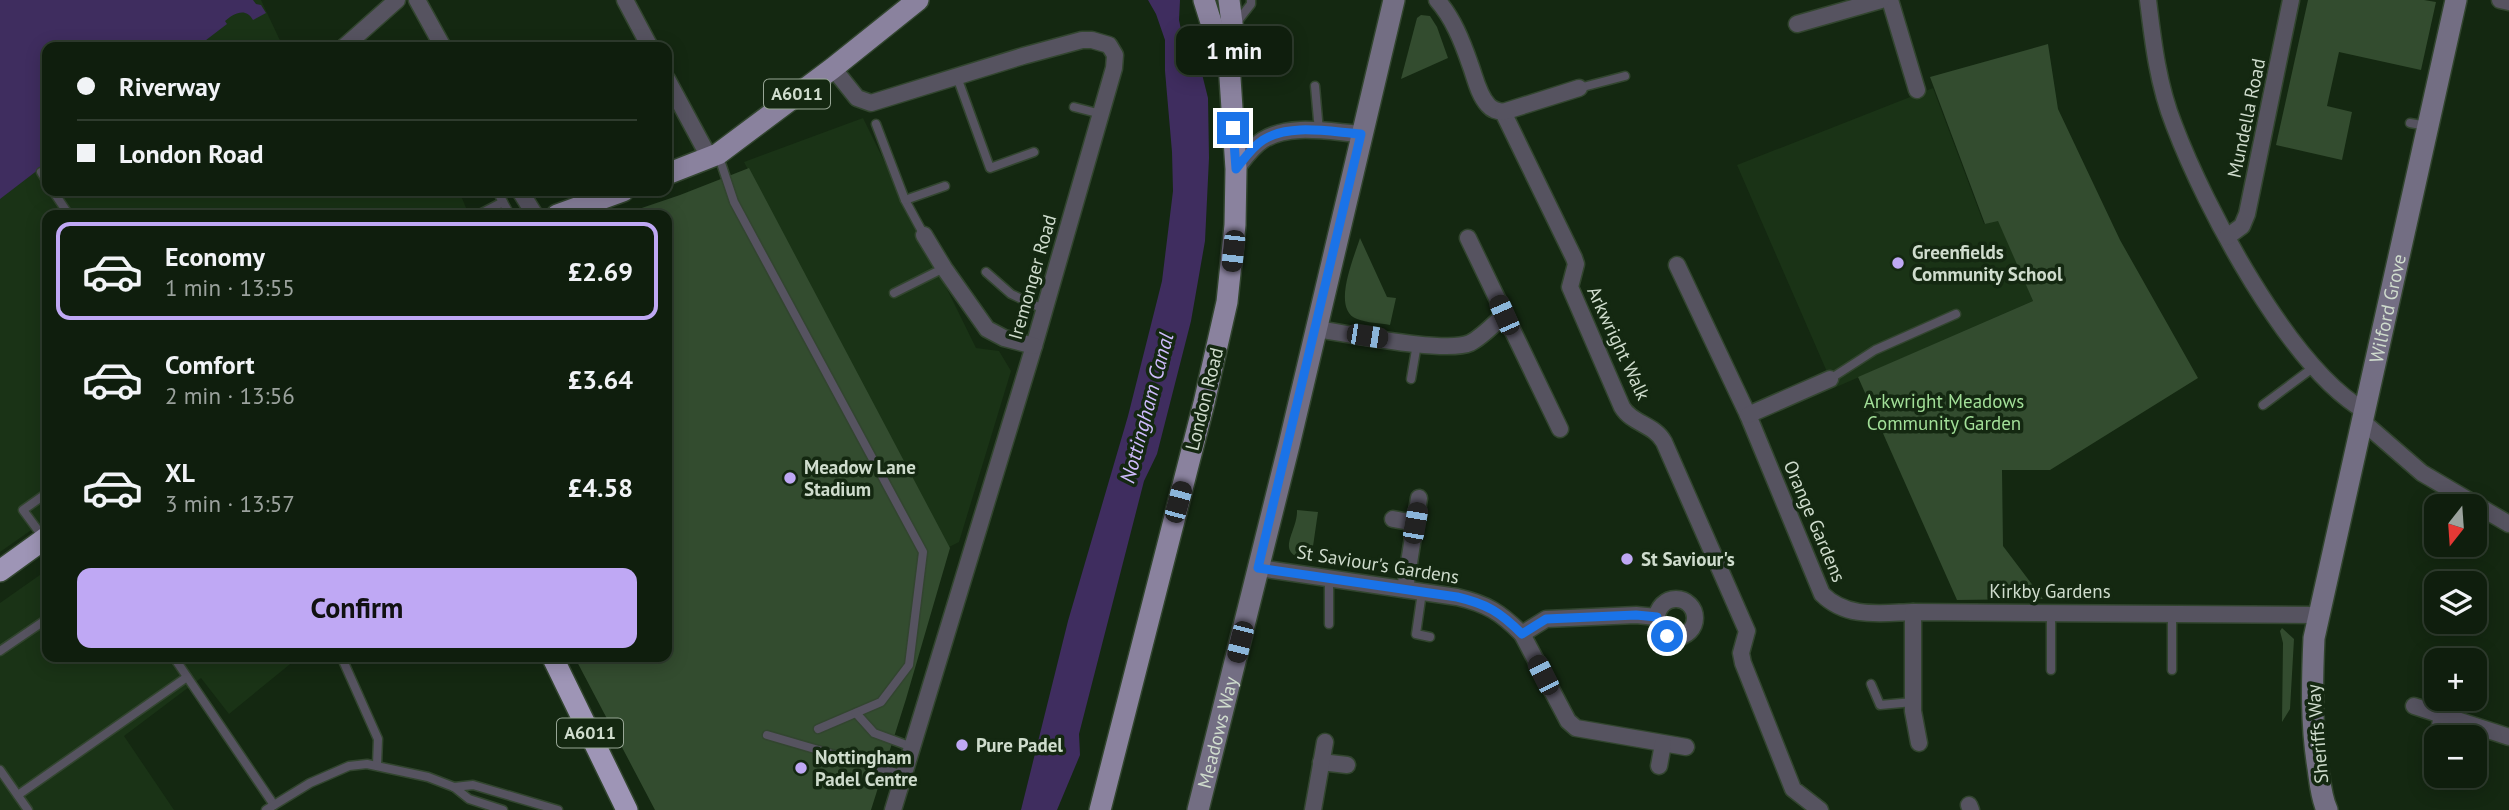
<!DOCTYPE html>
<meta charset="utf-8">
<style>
:root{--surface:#0f1e0d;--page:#1d2b1b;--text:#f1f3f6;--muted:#9ba29d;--line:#2f3c2e;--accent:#bfa8f4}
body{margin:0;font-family:"PT Sans",sans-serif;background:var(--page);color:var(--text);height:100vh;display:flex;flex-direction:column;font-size:26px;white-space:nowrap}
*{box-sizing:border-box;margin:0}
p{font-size:23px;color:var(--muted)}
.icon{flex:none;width:38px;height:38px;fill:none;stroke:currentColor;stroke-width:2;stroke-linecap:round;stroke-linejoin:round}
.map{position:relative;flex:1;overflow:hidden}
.sheet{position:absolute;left:42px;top:210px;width:630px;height:452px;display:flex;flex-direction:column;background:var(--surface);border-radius:14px;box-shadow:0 4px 18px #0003,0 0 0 2px var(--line)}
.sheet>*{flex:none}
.banner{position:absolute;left:42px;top:42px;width:630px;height:154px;border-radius:14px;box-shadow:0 4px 18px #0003,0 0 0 2px var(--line);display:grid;align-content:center;height:154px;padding:0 35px;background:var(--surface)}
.needle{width:46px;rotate:197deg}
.tools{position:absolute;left:2424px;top:494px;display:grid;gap:14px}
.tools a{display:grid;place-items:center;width:63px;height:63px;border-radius:14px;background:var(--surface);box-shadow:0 4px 18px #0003,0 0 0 2px var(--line);font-size:35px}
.end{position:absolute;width:32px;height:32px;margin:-16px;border:9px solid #1a73e8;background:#fff;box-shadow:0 0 0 4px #fff}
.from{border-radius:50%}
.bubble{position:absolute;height:49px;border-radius:14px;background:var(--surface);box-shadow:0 4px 18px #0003,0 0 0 2px var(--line);font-size:23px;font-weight:600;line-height:49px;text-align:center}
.car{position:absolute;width:21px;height:42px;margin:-21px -10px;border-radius:9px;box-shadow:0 0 5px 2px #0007;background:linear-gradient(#222 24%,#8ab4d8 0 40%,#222 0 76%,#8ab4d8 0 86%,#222 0)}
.banner b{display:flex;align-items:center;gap:24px;height:66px;font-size:26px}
.banner b+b{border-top:2px solid var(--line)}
.banner i{width:18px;height:18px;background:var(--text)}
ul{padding:12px 0 0;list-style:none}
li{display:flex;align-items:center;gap:21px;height:98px;margin:0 14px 10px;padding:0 21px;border:4px solid transparent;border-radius:14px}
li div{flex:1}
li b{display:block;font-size:26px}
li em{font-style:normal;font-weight:600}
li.selected{border-color:var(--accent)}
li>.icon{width:63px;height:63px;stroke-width:1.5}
.cta{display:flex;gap:14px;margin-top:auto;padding:14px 35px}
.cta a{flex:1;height:80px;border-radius:14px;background:var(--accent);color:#111;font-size:28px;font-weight:600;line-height:80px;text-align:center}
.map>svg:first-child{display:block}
.built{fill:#1a3316}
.green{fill:#334c2f}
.water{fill:#3f2d5f}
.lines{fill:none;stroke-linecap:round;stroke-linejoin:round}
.lane-casing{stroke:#32452f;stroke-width:11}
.street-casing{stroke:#32452f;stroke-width:19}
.secondary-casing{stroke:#32452f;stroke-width:24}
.primary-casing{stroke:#32452f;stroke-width:24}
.highway-casing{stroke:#32452f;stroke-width:24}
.lane{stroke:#565360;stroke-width:8}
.street{stroke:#565360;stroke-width:16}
.secondary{stroke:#736e83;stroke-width:21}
.primary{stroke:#8a829e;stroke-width:21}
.highway{stroke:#9e95b6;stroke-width:21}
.route{stroke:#1a73e8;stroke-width:9}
.poi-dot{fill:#bfa8f4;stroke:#142811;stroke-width:2.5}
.labels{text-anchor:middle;stroke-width:7;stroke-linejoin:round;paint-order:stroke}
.shield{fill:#142811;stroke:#97a695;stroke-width:2}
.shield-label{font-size:18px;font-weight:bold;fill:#cfdccd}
.street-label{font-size:19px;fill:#cfdccd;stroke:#142811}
.poi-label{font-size:19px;font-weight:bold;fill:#cfdccd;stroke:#142811;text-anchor:start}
.park-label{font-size:19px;fill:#a2df98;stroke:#142811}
.water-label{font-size:21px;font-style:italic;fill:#cfbcfd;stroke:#142811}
</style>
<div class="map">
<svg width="2509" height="810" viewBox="0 0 2509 810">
<rect width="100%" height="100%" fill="#142811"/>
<!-- built -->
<g class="built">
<polygon points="231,0 261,0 283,47 165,47"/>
<polygon points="1933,88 1984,224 1998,220 2033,301 1834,388 1737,165"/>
<polygon points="863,118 976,348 999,351 1011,371 959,542 945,549 744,162"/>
<polygon points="47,132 47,191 459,191 469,215 47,215 47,519 0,552 0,165"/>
<polygon points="47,570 47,656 300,656 229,714 201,678 124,736 174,810 0,810 0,603"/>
</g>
<!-- green -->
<g class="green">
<polygon points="2308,0 2424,0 2436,2 2421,70 2339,52 2327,106 2352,112 2342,160 2276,145"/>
<polygon points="1421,15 1430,16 1437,27 1448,58 1401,79 1417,18"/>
<polygon points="2048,44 2058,109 2120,240 2198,378 2050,470 2002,470 2003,546 2043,599 1957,600 1858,377 2033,301 1998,221 1985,224 1930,77"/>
<polygon points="749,168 950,548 906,699 871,810 655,810 574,656 667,656 667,215 621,215 680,195"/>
<path d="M1360,238L1387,297L1396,298L1390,325C1380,323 1367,323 1357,319C1331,309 1354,258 1360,238Z"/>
<path d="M1297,510L1318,512L1311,560C1271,555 1298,533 1297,510Z"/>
<polygon points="2282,628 2294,639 2290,709 2282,722 2283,643 2280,631"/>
</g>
<!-- water -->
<g class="water">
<path d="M0,0H253L256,4L261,5L266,13L253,20C246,7 234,13 225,21L227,24L197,47H47V163L0,199Z"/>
<polygon points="1148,0 1180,0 1179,20 1183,39 1186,50 1194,57 1202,74 1208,98 1209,158 1205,241 1191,321 1157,454 1144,481 1079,734 1080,755 1057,810 1021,810 1068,621 1128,416 1162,281 1173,191 1172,152 1165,71 1165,40 1156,14"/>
</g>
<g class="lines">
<!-- lane casing -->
<g class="lane-casing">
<g id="lane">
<polyline points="1237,22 1251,4 1251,0"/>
<polyline points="957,77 990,168 1034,152"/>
<polyline points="1315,86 1319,131"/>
<polyline points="1579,88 1625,76"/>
<polyline points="1074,107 1101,114"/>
<polyline points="2410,123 2427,126"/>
<polyline points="876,124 905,200 924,235"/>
<polyline points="718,154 734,202 923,552 909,665 881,702 818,729"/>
<polyline points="41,172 47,182"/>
<polyline points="53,191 69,215"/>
<polyline points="905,200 945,186"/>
<polyline points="503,202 510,215"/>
<polyline points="478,215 503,202 497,191"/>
<polyline points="986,272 1011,294 1043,309"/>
<polyline points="894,293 944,268"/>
<polyline points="1411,379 1417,344"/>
<polyline points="1830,379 1875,350 1956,314"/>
<polyline points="2263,405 2314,367"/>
<polyline points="43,537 23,510 47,493"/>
<polyline points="1422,592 1416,634 1430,637"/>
<polyline points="2051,613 2051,670"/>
<polyline points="2172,614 2172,670"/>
<polyline points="1329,624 1329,578"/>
<polyline points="0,651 47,619"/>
<polyline points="173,656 274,805"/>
<polyline points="341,656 378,739 377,765"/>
<polyline points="1871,684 1880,705 1913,702"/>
<polyline points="856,713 874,733 912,747"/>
<polyline points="767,735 904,775"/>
<polyline points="2432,748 2438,714"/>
<polyline points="0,770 28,810"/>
<polyline points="454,787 473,785 558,810"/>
<polyline points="18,795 187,677"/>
<polyline points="266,810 310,783 349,766 367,764 428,777 454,787 469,799 503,810"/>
</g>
</g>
<!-- street casing -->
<g class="street-casing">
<g id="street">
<polyline points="417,0 443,47"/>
<polyline points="625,0 650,47"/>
<path d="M1437,0C1453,18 1462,41 1470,64C1475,77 1478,94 1488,105C1492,110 1497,111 1503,112L1574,258L1576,264L1570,287L1622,407C1632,424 1654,424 1664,442L1747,631L1741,653L1743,663L1793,789L1820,810"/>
<polyline points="1890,0 1917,90"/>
<path d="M2148,0C2153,42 2158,85 2174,125C2205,207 2289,367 2365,411"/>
<polyline points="2500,0 2509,2"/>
<polyline points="1797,24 1881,0"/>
<polyline points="344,47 397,0"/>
<polyline points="833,68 857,98 871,103 1023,56 1082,40 1092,40 1109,45 1115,55 1114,68 1034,346 893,810"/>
<polyline points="667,79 709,157"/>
<polyline points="1503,112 1579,88"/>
<path d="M1236,169C1244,159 1252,147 1263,140C1290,123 1330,132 1361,134"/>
<polyline points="520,191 535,215"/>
<polyline points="924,235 944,268 987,329 1004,338 1034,346"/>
<polyline points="2227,237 2242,226 2247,214 2291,0"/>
<polyline points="1468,238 1560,429"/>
<path d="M1677,265L1748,415L1822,594C1847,619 1881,613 1913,612"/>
<path d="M1316,329C1346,333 1446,354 1470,343C1482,337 1494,324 1504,315"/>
<polyline points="1748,415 1830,379"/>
<polyline points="2362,421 2422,473 2509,524"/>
<polyline points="1393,519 1415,523"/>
<path d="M1259,568L1457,597C1487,604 1500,612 1522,634L1546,619L1636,615L1657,617"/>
<polyline points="1405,589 1419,498"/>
<circle cx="1676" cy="618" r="19"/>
<polyline points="1522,634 1568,721 1576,728 1686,747"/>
<polyline points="2414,706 2509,737"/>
<polyline points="1919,743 1913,711 1913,612 2318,615"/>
<polyline points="1321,762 1347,765"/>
<polyline points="1659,766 1663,744"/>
<polyline points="1969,805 1971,810"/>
<polyline points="1313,810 1325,742"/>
</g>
</g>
<!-- secondary casing -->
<g class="secondary-casing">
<g id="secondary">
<path id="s1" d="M1198,810L1289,445L1394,0"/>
<path id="s2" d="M2327,810C2321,797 2320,782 2318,768C2311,724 2312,682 2314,638L2456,0"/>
</g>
</g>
<!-- primary casing -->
<g class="primary-casing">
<g id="primary">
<polyline points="1204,0 1215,35 1229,63"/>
<polyline points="667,174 718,154 833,68 918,0"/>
<polyline points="557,215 623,191"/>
<polyline points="1100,810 1204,403 1227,302 1235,225 1236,169 1229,63 1233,31 1229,0"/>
</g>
</g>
<!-- highway casing -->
<g class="highway-casing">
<g id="highway">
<polyline points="0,571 47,537"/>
<polyline points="552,656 627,810"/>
</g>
</g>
<!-- lane -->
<use href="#lane" class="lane"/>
<!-- street -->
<use href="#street" class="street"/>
<!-- secondary -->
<use href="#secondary" class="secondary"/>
<!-- primary -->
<use href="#primary" class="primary"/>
<!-- highway -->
<use href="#highway" class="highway"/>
</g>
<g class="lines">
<!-- route -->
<path class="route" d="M1233,128L1236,169C1244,159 1252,147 1263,140C1290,123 1330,132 1361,134L1258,568L1457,597C1487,604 1500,612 1522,634L1546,619L1636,615L1657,617L1658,626L1667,636"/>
</g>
<!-- markers -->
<g class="poi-dot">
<circle cx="1898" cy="263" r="7"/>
<circle cx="790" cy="478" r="7"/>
<circle cx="1627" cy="559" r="7"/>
<circle cx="962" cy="745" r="7"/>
<circle cx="801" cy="768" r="7"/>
</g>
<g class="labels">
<!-- shield labels -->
<g class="shield">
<rect x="764" y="79.5" width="66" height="29" rx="5"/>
<rect x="557" y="718.5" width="66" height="29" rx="5"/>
</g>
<g class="shield-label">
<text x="797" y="100">A6011</text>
<text x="590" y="739">A6011</text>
</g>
<!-- street labels -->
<g class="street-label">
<text transform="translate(2246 118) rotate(-78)" y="7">Mundella Road</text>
<text transform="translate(1032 277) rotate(-74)" y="7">Iremonger Road</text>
<text dy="7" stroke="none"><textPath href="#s2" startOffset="511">Wilford Grove</textPath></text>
<text transform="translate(1619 343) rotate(65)" y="7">Arkwright Walk</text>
<text transform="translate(1204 399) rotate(-76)" y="7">London Road</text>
<text transform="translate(1815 521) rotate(67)" y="7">Orange Gardens</text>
<text transform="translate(1378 564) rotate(9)" y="7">St Saviour's Gardens</text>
<text x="2050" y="598">Kirkby Gardens</text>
<text dy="7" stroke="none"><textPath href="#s1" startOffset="80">Meadows Way</textPath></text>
<text transform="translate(2317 734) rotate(-95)" y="7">Sheriffs Way</text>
</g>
<!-- poi labels -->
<g class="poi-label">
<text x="1912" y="259">Greenfields<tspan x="1912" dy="22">Community School</tspan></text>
<text x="804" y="474">Meadow Lane<tspan x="804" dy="22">Stadium</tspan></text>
<text x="1641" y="566">St Saviour's</text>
<text x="976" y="752">Pure Padel</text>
<text x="815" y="764">Nottingham<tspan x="815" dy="22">Padel Centre</tspan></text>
</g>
<!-- park labels -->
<g class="park-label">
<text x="1944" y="408">Arkwright Meadows<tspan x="1944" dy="22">Community Garden</tspan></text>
</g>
<!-- water labels -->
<g class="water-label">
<text transform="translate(1147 408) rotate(-75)" y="7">Nottingham Canal</text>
</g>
</g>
</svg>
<div class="tools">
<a><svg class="needle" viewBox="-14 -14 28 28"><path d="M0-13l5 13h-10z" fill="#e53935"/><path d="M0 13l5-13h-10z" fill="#9ba29d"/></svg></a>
<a><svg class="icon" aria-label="layers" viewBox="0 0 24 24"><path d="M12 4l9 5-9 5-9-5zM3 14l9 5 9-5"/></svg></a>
<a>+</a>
<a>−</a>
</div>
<i class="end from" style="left:1667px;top:636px"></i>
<i class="end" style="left:1233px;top:128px"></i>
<div class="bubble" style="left:1176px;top:26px;width:116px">1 min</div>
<i class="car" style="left:1233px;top:251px;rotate:186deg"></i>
<i class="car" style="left:1504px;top:315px;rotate:336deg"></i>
<i class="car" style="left:1367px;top:336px;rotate:99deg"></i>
<i class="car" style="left:1178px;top:502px;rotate:15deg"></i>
<i class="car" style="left:1415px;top:523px;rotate:10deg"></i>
<i class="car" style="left:1240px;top:642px;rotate:194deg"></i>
<i class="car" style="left:1543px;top:675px;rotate:333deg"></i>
<div class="banner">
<b><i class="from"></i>Riverway</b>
<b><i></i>London Road</b>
</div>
<section class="sheet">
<ul>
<li class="selected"><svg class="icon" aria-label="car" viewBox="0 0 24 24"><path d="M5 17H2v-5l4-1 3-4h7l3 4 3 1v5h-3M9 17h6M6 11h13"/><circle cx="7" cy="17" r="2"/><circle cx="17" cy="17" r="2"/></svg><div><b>Economy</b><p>1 min · 13:55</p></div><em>£2.69</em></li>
<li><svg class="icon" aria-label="car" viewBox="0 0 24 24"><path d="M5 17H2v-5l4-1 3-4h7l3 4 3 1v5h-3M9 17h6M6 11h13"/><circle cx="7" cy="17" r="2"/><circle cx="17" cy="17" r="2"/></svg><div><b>Comfort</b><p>2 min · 13:56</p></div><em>£3.64</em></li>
<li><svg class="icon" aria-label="car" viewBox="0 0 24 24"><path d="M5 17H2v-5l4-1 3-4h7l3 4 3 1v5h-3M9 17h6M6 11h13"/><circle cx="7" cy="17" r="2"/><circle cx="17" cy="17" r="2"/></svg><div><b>XL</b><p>3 min · 13:57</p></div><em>£4.58</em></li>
</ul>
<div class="cta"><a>Confirm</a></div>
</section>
</div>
